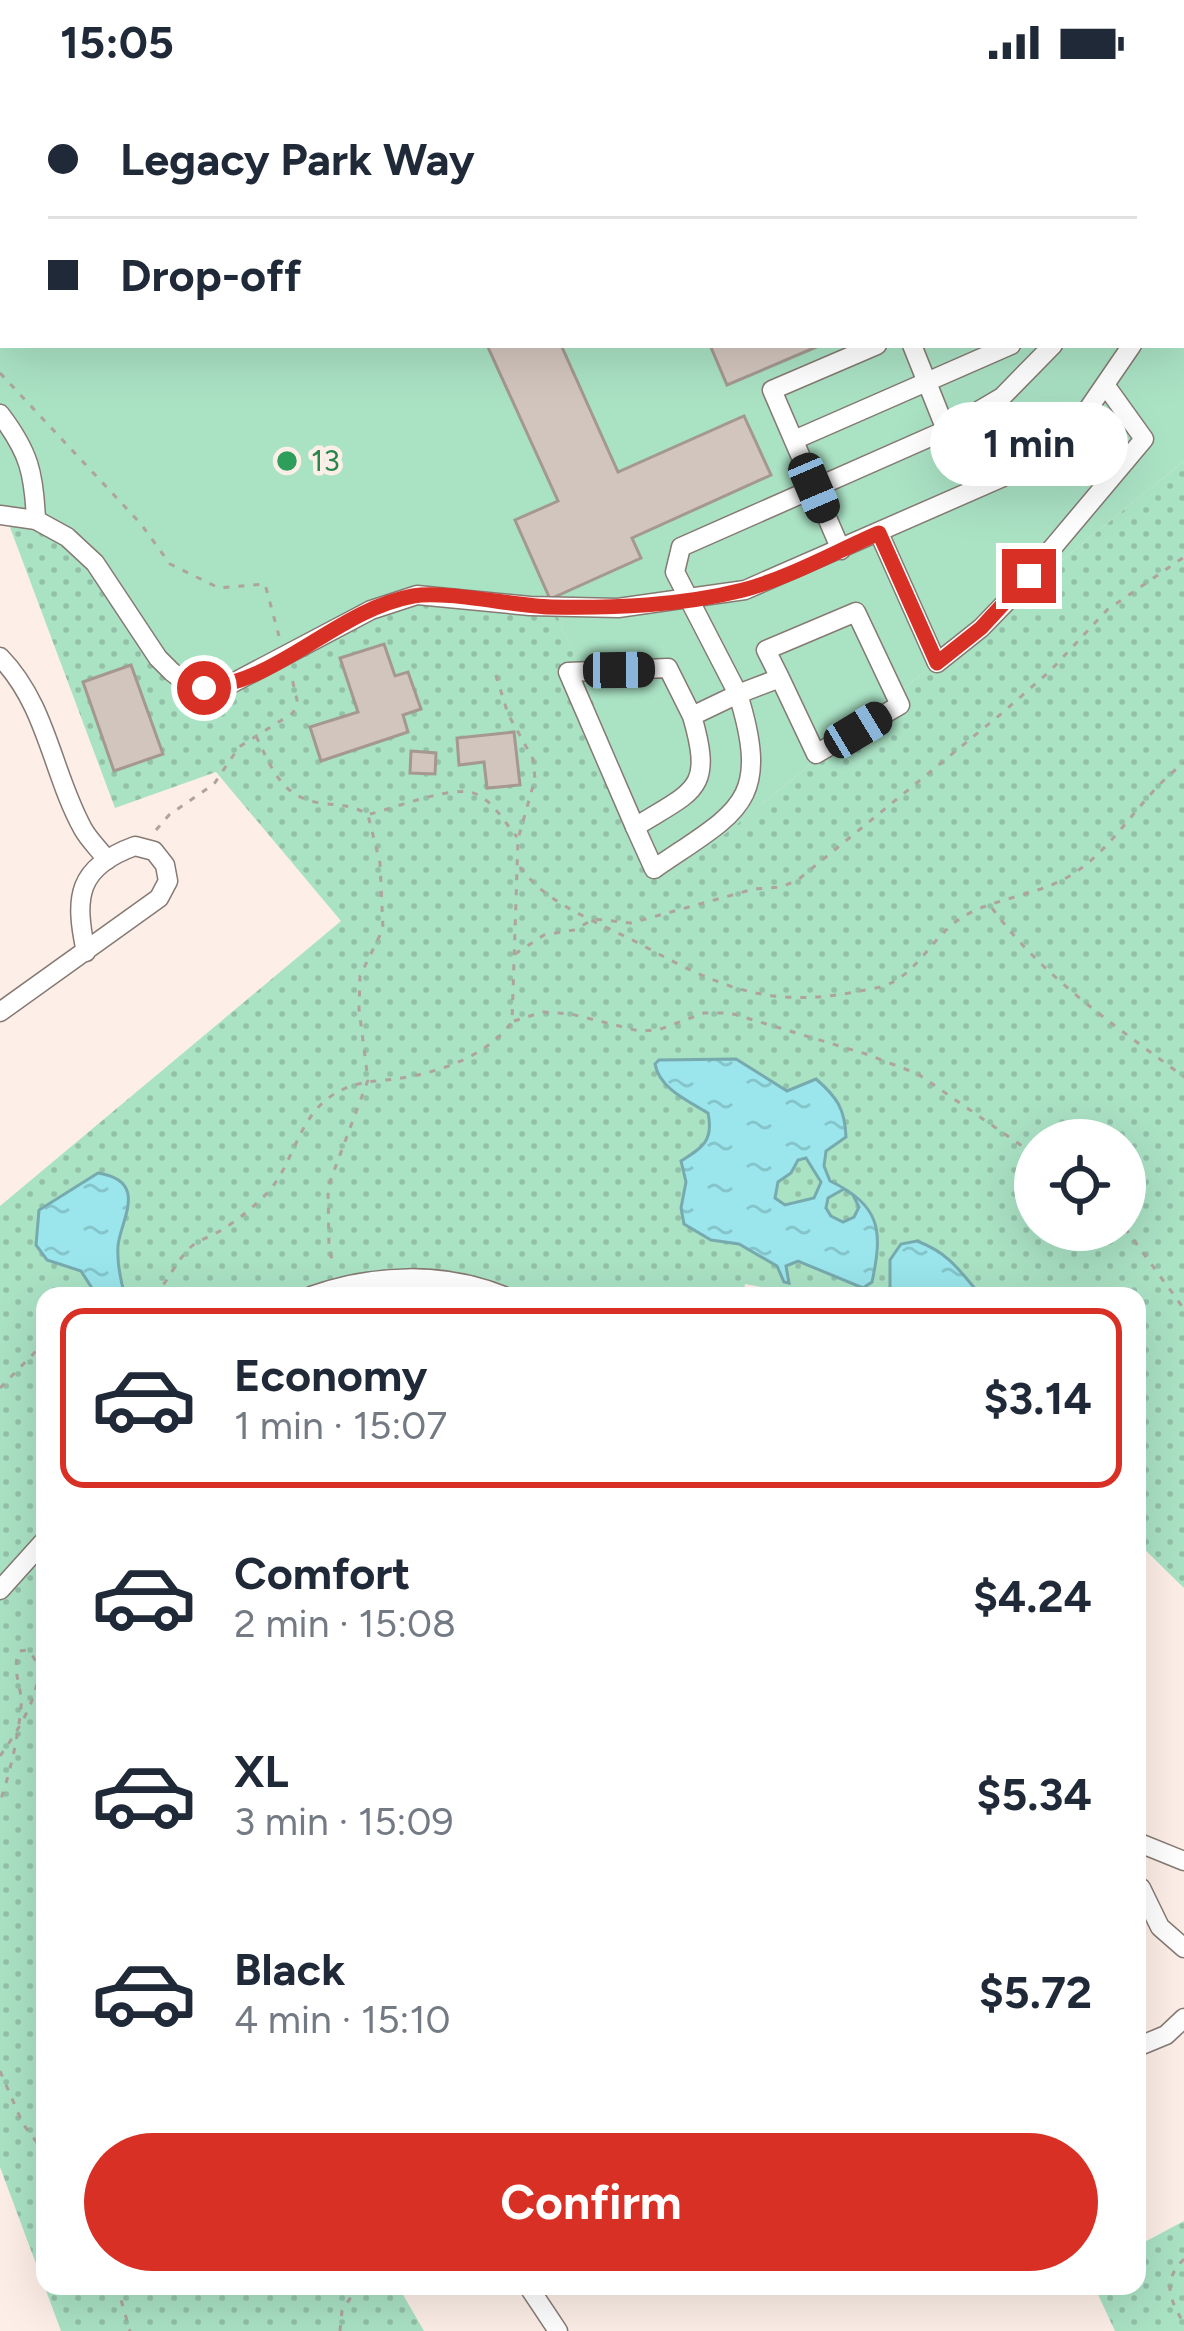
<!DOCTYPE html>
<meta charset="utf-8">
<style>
:root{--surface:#fff;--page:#f2f2f3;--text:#1f2937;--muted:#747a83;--line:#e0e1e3;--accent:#d93025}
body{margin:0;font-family:Figtree,sans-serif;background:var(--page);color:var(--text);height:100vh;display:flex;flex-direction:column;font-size:45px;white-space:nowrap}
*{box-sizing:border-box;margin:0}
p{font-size:39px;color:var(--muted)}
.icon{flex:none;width:66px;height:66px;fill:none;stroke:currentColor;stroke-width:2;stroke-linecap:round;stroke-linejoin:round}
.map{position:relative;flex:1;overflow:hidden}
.drawer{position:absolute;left:36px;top:1203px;width:1110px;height:1008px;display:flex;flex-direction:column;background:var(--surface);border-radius:24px;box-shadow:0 12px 48px #0002}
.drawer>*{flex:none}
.hud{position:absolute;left:0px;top:0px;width:1185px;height:264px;box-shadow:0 12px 48px #0002;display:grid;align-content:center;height:264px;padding:0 48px;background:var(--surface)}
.fabs{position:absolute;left:1014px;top:1035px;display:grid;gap:24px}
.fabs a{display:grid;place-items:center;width:132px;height:132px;border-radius:50%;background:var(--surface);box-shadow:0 12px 48px #0002;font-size:60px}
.end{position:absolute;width:54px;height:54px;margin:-27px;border:15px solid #d93025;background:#fff;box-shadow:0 0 0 6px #fff}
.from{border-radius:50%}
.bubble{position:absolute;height:84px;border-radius:42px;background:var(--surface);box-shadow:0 12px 48px #0002;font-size:39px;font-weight:700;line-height:84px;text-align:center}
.car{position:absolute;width:36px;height:72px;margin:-36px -18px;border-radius:15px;box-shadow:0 0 9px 3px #0007;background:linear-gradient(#222 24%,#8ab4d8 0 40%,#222 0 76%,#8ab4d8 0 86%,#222 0)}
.hud b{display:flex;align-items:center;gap:42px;height:114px;font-size:45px}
.hud b+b{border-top:3px solid var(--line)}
.hud i{width:30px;height:30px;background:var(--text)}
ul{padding:21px 0 0;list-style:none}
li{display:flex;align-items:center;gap:36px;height:180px;margin:0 24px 18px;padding:0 24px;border:6px solid transparent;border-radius:24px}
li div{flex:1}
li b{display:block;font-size:45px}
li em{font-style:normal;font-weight:700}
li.selected{border-color:var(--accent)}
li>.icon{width:108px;height:108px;stroke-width:1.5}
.button{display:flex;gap:24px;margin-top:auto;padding:24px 48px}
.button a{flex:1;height:138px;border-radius:72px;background:var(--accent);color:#fff;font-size:48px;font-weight:700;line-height:138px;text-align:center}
.status{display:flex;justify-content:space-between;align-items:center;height:84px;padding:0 60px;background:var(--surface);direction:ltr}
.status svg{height:33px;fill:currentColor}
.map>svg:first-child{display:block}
.grass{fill:url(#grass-dots);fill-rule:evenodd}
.park{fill:#aae2c4;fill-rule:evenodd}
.water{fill:url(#water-ripples);stroke:#77aaae;stroke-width:3;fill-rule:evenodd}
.building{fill:#d2c5bd;stroke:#a49890;stroke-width:3}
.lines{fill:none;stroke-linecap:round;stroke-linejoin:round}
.minor-casing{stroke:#867a73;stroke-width:21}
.path{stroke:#aea39d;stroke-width:3;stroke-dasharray:6 9;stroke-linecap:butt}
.minor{stroke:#fff;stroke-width:18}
.route{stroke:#d93025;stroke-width:15}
.leisure-dot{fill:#2e9e5b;stroke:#fdefe7;stroke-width:4.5}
.labels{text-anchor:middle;stroke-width:9;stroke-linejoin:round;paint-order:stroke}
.leisure-label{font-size:30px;fill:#27864d;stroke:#fdefe7;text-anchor:start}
</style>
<div class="status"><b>15:05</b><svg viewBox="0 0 49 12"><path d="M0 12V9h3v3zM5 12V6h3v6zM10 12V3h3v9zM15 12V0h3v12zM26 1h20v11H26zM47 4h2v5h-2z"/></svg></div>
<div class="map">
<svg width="1184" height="2247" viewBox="0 0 1184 2247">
<defs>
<pattern id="grass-dots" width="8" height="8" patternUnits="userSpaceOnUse" patternTransform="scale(3)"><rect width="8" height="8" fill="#aae2c4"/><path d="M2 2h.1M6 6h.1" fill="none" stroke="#92c1a8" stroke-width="1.8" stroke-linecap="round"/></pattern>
<pattern id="water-ripples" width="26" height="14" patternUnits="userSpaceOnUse" patternTransform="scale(3)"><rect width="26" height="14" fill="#9ae6ec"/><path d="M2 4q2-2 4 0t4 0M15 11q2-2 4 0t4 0" fill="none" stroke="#85c5ca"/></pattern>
</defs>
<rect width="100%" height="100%" fill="#fdefe7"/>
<!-- grass -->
<g class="grass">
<path d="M1184,377V1504L1137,1458V1212H812L745,1200L743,1212H45V2202H398L424,2247H61L0,2083V1122L341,837L216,688L115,724L5,430L417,511L554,523L668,796ZM1035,1056H1125V1146H1035Z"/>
<polygon points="1184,2137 1184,2247 1115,2247 1094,2202 1137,2202 1137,2162"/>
</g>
<!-- park -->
<path class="park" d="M0,0H1184V377L667,797L554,523L417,511L229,601H189L67,453L0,430ZM3,3H1182V261H3Z"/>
<!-- water -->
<g class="water">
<path d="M736,975L787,1007L816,995C837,1013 845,1025 846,1053L826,1067L824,1082L830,1097C881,1121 883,1147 872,1198L863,1204L798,1177L786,1182L789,1199L784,1198L777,1182L739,1160L711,1156L684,1140L681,1124L686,1098L681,1077C702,1064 714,1057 708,1029C688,1017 659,1004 655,980L659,976ZM806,1074L821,1098L814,1114L785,1121L775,1114L778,1098L791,1089L798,1076ZM844,1105L853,1111L859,1123L854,1133L843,1138L831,1132L826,1124L828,1114Z"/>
<path d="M98,1089C150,1097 120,1137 118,1162C117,1177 121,1198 125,1212H97L81,1187L47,1176L36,1161L39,1126Z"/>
<path d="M917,1157C949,1169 960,1187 981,1212H902L890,1206V1176L901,1160Z"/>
</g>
<!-- building -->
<g class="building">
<polygon points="388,0 381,3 254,3 254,0"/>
<polygon points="450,0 544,0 545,3 451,3"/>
<polygon points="548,0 679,0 672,3"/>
<polygon points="487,261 561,261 618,388 744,332 771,391 632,454 641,474 550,515 515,436 558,417"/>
<polygon points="710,261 821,261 727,301"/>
<polygon points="384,560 395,592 408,588 421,625 403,631 408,648 321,677 310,643 358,628 340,574"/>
<polygon points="131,581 163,670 114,687 83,598"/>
<polygon points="514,648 520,701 487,704 484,678 459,681 457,654"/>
<polygon points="411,667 436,669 435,690 410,689"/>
</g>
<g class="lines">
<!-- minor casing -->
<g class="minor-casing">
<g id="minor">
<polyline points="1145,0 1146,3"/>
<polyline points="912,261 946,346"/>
<path d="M0,330C29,368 34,389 36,436"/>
<polyline points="794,356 1011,261"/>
<polyline points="0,431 36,436 67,453 95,479 158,574 172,588 189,601 229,601 371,526 417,511 530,522 618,524 745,506 1001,394 1082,334 1132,261"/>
<polyline points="879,449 937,579 981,544 1012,512 1144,355 1106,302"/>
<polyline points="841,466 772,306 877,261"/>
<path d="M0,573C47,621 52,689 83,745C89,756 100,766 107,776"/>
<path d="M692,632C714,707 694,706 635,743L568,588L668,584L692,632L738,610L675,488L681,463L946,346L1002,313L1053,261"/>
<path d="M635,743L654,785C738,727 772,720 738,610L780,594L766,566L856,528L900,621L816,670L780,594"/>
<path d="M0,928L159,814L168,797L165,781L154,767L135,762C77,783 74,813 86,868"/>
<path d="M311,1212C373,1190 442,1187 504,1212"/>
<polyline points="0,1506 45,1456"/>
<polyline points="1137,1758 1184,1777"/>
<polyline points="1141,1804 1160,1843 1184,1864"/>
<polyline points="1137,1963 1166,1951 1184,1934"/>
<polyline points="528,2202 558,2247"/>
</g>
</g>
<!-- path -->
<g class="path">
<polyline points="0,289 141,440 170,480 219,504 265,500 279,552"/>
<path d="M256,652C272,685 282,714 321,719C340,722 352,720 368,731L380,779L383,845L360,892L359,925L368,996L328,1103L329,1165L334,1182"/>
<path d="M370,730C395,724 454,700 476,710C494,718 505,739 517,753"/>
<polyline points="156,746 169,731 214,700 239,663 293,629 297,616 291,590"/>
<path d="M520,783C548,822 601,839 642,861C714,900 764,924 849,909C863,906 880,905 893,898C919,884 934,853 958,836C991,813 1039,813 1076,788C1119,758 1142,710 1184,679"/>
<path d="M992,824C1043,894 1116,942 1184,993"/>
<polyline points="515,870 544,851 574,846 594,835 631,839 754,805 782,803 799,795 1001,630 1050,587 1107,526 1184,473"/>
<polyline points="514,937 543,928 571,930 639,947 658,946 704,929 730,929 866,970 918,990 1035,1071"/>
<polyline points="1125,1144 1184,1225"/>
<path d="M154,1212C167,1199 174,1181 187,1167C195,1157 207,1154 218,1148C237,1137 254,1123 269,1107C295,1077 298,1031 336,1009C359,995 382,998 408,993C446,986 488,970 512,938L518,755L535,695L533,675L508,630L495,588"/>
<polyline points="0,1304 45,1258"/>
<path d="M0,1672C17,1648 57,1589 27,1566L19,1567C11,1589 23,1603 21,1623C18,1654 10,1689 0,1718"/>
<polyline points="0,1987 23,2040 45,2069"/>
<path d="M1184,2175C1161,2198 1170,2215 1184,2240"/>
<polyline points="117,2202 130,2247"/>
<polyline points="340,2247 342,2227 358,2202"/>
</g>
<!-- minor -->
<use href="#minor" class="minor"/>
</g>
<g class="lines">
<!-- route -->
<path class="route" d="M204,604C281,597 337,526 413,512C444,506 514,522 551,523C614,524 680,522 743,506C789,494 835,468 879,449L937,579L981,544L1029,492"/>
</g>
<!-- markers -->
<circle class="leisure-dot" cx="287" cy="377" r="12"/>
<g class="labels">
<!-- leisure labels -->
<g class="leisure-label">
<text x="311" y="387">13</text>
</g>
</g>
</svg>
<div class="fabs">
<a><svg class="icon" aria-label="locate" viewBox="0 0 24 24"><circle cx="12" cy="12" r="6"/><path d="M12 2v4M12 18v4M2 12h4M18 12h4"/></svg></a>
</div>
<i class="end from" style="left:204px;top:604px"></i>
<i class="end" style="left:1029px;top:492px"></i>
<div class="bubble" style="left:930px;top:318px;width:198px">1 min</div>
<i class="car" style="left:814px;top:404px;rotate:157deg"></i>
<i class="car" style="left:619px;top:586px;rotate:89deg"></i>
<i class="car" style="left:858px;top:646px;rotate:59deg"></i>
<div class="hud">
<b><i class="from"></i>Legacy Park Way</b>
<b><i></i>Drop-off</b>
</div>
<section class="drawer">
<ul>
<li class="selected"><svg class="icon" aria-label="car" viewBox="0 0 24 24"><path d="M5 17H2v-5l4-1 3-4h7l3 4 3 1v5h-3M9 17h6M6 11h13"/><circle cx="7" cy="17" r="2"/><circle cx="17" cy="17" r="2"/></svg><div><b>Economy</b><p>1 min · 15:07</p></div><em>$3.14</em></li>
<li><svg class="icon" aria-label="car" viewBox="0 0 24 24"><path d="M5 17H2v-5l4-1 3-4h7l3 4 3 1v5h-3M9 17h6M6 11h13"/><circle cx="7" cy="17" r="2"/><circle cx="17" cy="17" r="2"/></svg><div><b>Comfort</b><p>2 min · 15:08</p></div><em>$4.24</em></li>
<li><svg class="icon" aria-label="car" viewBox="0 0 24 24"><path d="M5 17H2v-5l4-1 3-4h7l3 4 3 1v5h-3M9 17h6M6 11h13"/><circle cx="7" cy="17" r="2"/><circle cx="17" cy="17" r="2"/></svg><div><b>XL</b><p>3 min · 15:09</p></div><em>$5.34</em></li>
<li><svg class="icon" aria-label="car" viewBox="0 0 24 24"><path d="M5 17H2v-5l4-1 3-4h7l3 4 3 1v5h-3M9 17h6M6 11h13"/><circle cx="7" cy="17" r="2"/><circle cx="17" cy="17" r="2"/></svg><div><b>Black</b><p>4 min · 15:10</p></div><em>$5.72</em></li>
</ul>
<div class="button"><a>Confirm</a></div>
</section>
</div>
